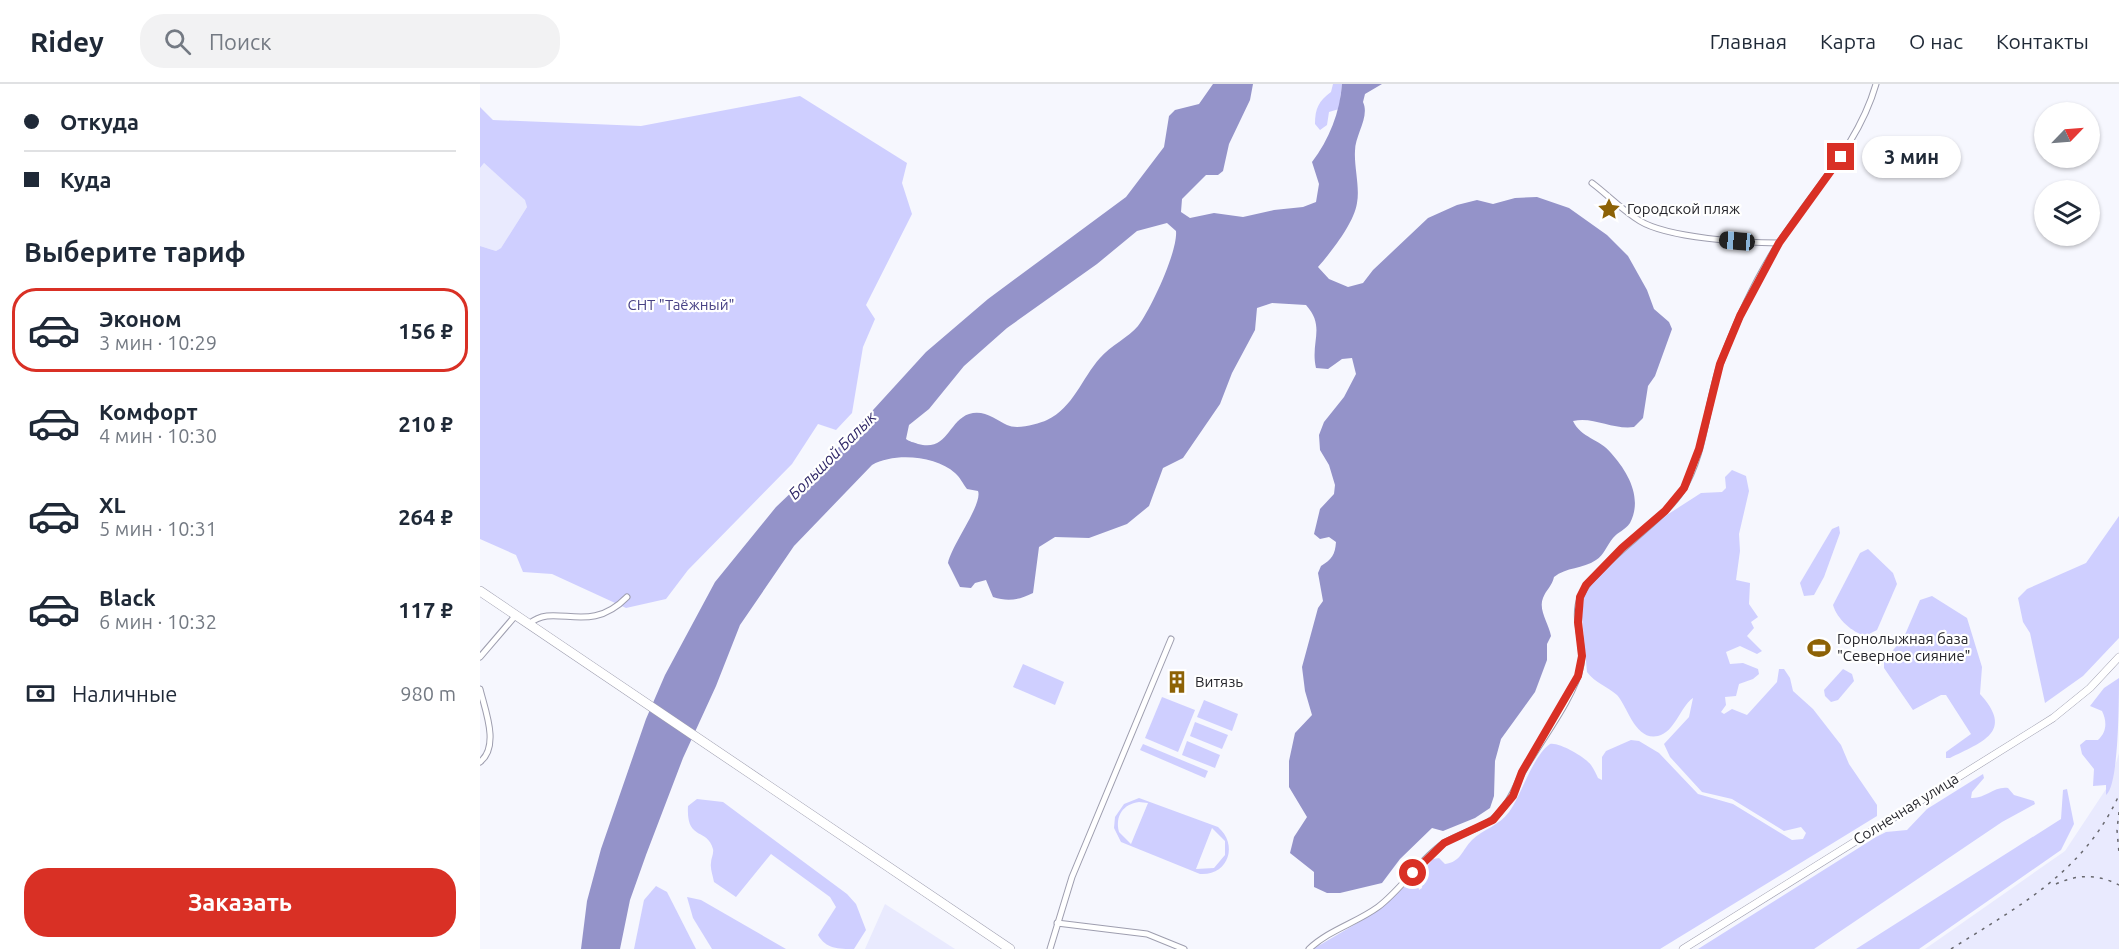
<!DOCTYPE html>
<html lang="ru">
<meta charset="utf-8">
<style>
:root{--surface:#fff;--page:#f2f2f3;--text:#1f2937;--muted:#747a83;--line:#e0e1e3;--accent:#d93025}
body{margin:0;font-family:Ubuntu,sans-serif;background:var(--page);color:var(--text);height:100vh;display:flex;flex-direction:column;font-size:22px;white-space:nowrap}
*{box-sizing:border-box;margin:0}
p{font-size:20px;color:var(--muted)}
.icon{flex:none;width:33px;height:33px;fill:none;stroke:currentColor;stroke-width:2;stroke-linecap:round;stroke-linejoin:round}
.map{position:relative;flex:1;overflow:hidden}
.side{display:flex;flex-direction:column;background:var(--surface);width:480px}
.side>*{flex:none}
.hud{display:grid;align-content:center;height:132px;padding:0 24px;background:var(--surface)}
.needle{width:39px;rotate:65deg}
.controls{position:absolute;left:1554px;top:18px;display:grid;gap:12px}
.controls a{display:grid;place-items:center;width:66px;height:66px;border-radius:50%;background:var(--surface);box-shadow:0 2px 4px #0004;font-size:30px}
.end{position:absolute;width:27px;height:27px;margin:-14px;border:8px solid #d93025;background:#fff;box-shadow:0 0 0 3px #fff}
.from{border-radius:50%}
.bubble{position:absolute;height:42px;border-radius:21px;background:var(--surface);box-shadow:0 2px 4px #0004;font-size:20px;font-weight:700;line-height:42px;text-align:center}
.car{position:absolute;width:18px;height:36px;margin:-18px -9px;border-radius:8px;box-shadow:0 0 4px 2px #0007;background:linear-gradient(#222 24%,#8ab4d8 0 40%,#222 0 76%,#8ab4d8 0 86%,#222 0)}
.hud b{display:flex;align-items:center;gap:21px;height:57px;font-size:22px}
.hud b+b{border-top:2px solid var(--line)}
.hud i{width:15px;height:15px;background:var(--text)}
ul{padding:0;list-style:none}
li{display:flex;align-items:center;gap:18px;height:84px;margin:0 12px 9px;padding:0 12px;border:3px solid transparent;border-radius:24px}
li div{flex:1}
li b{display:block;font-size:22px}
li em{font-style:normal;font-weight:700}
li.selected{border-color:var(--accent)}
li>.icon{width:54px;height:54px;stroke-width:1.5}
h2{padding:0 24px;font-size:27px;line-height:72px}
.pay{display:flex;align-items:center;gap:15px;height:66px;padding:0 24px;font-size:22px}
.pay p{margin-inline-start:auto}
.button{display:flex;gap:12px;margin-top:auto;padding:12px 24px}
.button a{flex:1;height:69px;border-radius:24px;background:var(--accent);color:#fff;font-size:24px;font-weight:700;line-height:69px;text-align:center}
header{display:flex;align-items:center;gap:36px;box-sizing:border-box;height:84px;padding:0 30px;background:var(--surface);border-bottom:2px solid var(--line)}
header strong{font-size:28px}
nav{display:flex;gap:33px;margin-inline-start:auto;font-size:21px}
.search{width:420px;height:54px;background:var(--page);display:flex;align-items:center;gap:15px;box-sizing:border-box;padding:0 21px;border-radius:24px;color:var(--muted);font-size:22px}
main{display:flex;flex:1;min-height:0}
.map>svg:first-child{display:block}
.built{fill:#e9eafe}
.green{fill:#cfcfff;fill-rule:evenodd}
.water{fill:#9493c9;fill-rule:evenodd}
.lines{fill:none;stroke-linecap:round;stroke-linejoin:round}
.minor-casing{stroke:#9e9eaf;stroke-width:7}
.tertiary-casing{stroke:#9e9eaf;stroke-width:8}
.primary-casing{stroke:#9e9eaf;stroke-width:10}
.minor{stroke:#fff;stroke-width:5}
.tertiary{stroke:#fff;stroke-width:7}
.primary{stroke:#fff;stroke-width:9}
.rail{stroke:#68686e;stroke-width:1.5;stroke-dasharray:3 6;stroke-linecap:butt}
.route{stroke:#d93025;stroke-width:8}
.labels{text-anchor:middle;stroke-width:4.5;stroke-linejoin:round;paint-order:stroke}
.poi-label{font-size:15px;fill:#27272d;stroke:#fff;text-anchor:start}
.park-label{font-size:15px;fill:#484285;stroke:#fff}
.street-label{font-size:15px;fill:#27272d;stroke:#fff}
.water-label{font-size:16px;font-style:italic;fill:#302868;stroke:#fff}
</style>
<header>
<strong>Ridey</strong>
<div class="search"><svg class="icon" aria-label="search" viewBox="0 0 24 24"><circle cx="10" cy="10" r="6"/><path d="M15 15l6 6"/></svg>Поиск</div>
<nav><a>Главная</a><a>Карта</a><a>О нас</a><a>Контакты</a></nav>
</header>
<main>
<section class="side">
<div class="hud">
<b><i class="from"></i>Откуда</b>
<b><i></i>Куда</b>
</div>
<h2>Выберите тариф</h2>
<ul>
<li class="selected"><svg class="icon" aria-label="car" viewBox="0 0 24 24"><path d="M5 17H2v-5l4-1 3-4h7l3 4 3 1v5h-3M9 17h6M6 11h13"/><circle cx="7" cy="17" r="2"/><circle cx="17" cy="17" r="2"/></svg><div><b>Эконом</b><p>3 мин · 10:29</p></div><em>156 ₽</em></li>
<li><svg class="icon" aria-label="car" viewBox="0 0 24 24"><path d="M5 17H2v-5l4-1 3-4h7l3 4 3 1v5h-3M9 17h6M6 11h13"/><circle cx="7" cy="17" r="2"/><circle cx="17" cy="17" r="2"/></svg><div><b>Комфорт</b><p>4 мин · 10:30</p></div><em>210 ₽</em></li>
<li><svg class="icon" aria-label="car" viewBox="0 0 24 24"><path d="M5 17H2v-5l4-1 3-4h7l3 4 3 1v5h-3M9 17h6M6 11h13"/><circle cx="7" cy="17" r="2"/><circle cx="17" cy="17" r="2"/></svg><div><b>XL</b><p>5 мин · 10:31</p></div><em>264 ₽</em></li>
<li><svg class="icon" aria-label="car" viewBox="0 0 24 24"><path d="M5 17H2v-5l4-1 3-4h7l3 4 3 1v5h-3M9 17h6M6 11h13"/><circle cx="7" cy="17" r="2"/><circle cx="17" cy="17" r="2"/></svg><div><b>Black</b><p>6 мин · 10:32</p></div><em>117 ₽</em></li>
</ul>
<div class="pay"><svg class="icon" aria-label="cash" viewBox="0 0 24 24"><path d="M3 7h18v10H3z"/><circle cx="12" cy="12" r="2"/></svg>Наличные<p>980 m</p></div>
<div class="button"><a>Заказать</a></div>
</section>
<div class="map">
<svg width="1639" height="865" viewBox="0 0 1639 865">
<rect width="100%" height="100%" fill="#f6f7fe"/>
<!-- built -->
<g class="built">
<polygon points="4,79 46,116 47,123 21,164 16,167 0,162 0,84"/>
<polygon points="1639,669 1639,865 1445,865 1585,767 1630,699"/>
<polygon points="405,820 475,865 385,865"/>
</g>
<!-- green -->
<g class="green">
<path d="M853,0H862L859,25L849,28L847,41L840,46L835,40C835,24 839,17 851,8Z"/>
<polygon points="320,12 427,79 422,99 432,130 386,221 395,235 383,263 372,329 356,346 338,340 312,380 208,486 186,515 146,524 72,490 43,488 36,471 0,455 0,162 16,167 21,164 47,123 45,116 4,79 0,84 0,23 13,36 161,42"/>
<path d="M1252,386L1266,392L1269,407L1259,450L1260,467L1256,496L1270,499L1269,520L1278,533L1271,538L1274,544L1267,552L1282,567L1277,570L1260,562L1246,568L1250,580L1263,579L1278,585L1279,590L1273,595L1259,600L1256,612L1245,613L1246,621L1241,628L1244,630L1252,625L1267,631L1297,598L1299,585H1304L1310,594L1313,607L1333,625L1361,661L1369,680L1397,721V732L1180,865H833L891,831L934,795H937L939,806L942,804L943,787L953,775L959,774L965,780C981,778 982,766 992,756C1003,745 1019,742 1029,728C1042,710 1052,673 1070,660C1079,658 1105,673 1111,681C1114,685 1116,690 1118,694L1122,696V673L1126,667L1151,656L1159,657L1179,669L1218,710L1253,720L1312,756L1323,755L1326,749L1321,743L1304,747L1252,715L1222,708L1190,673L1184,660L1209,633L1213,614C1200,623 1195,648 1178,652C1155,657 1148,623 1137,611C1127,602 1115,599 1107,588L1102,533L1104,512L1110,501L1176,438L1221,409L1242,408L1246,404L1245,393Z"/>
<polygon points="1639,432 1639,554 1603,592 1565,619 1550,549 1543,538 1538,514 1547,505 1606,479"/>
<polygon points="1359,442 1360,449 1344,493 1334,511 1324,512 1320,499 1352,445"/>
<path d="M1388,465L1413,489L1417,500L1397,546L1385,552C1372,548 1357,535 1353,521L1380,469Z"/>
<path d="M1452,512L1487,534L1502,583L1500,610C1535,648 1502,658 1470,674H1466V668L1491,650L1466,611H1461L1433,626L1404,584V577L1424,553L1440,516Z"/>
<polygon points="543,580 584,598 575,621 533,603"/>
<polygon points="1363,585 1372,590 1374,597 1358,616 1351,618 1345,612 1344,606"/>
<path d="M1639,594C1639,616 1639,702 1626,711V701L1613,702L1614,685L1602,670L1600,661L1606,656H1618C1627,648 1627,637 1622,627L1610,622L1624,604Z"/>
<polygon points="682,613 715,626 698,668 665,654"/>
<polygon points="724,616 758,630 752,647 717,633"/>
<polygon points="715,638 748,651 742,665 710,652"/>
<polygon points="707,657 740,671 735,684 702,671"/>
<polygon points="663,660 728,687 725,694 660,666"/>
<path d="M1503,690L1504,694L1492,708L1491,714C1505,715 1514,702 1528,704L1534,711L1554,717L1555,720L1522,738L1334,865H1218L1396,753L1406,748L1427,746L1447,725Z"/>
<polygon points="1587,705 1594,740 1581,766 1439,865 1376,865 1581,735 1583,706"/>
<path d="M659,714L738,743C759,761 748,792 720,790L641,758L634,744L635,733L644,720ZM659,718L668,719L651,760L639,748C635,732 643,720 659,718ZM732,744L745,757V771L734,784L716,785Z"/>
<path d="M217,715L243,718L367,810L376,820L386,846L374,865C358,865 346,865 338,851L356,823L350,813L291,770L256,813L234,798C233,792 230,785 231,779C231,774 234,770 233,765C227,743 206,758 208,722Z"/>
<polygon points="176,802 187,808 216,865 154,865 164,816"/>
<polygon points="207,813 221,816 306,865 232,865 213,834"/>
</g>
<!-- water -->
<path class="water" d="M733,0H773L770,16L749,60L743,87L738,91H726L702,115L701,128L710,134L734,129L763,133L794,126L823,123L836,118L839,100L832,78C849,56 860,28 862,0H902L885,10L883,18C890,33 875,51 875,67C874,83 880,103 877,119C874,139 852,167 838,183L849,195L868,203L883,199L893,186L948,134L977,121L997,116L1013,120L1035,114L1057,113L1089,124L1127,151L1148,172L1167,206L1174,225L1189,238L1192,245L1175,292L1168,302L1163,334L1154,343C1133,346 1113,332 1093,337C1101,354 1120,355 1131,369C1148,388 1163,414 1150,439C1145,446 1138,448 1133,454C1127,461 1124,471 1116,476C1103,485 1086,483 1074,493C1072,502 1066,506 1063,514C1058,526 1069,540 1071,552L1067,560V576L1055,608L1021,655L1015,677L1014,712L1010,724L995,734L963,747L952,744L920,775L902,799L860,809H847L834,803V788L810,769L814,753L827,733L809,703V677L815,649L832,631L825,607L822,583L838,524L843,517L838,489L841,482C852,475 855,471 856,458L849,453L840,455L834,450L840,425L854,410L855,401L849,381L840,366L839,351L844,338L864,313L876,290L872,274L862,275L848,285L836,284C830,258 846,243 826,221L792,219L777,224L775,246L752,289L740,320L703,374L683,384L669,422L647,440L609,454L575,453L559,463L553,509C539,516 528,518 513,513L506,496L495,499L491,504L480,503L468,479C472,460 503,420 498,407L487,405C483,400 480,393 475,389C456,372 415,368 392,381L314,462L260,541L236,602L203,674L166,771L150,816L140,865H101L107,817L121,765L166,635L185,591L235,498L296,423L362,360L446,268L508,215L646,113L684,63L689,32L695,26L719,20ZM687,139L696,147C698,167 671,225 658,242C649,253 630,262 620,274C602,294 593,324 567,336C558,340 537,346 527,341C516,336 504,325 489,330C468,337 468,368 438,360C433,358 430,358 426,355L429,341L449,325L484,282L527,244L617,180L657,147Z"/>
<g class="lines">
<!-- minor casing -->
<g class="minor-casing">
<g id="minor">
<path d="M1112,99C1128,111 1143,127 1160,137C1188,154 1266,159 1299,159"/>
<path d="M49,540C75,517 108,553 147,513"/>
<polyline points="0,573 36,531"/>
<path d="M0,605C5,626 20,662 0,678"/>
<polyline points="577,839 667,850 704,865"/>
<polyline points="570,865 592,793 691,555"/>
<path d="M829,865C849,846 876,839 898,823C923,804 939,776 964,759C983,747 1005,745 1020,728C1032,715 1036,700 1044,686C1060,658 1096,611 1101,581C1105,558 1091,534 1101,512C1105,501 1113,494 1121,486C1144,461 1185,433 1202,407C1226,370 1226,319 1241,278C1257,236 1276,193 1301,156C1334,105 1379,60 1396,0"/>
</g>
</g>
<!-- tertiary casing -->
<g class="tertiary-casing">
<polyline id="tertiary" points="1203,865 1573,634 1610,604 1639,573"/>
</g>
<!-- primary casing -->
<g class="primary-casing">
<polyline id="primary" points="0,507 530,865"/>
</g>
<!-- minor -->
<use href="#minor" class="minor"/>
<!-- tertiary -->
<use href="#tertiary" class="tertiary"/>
<!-- primary -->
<use href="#primary" class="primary"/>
<!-- rail -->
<g class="rail">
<polyline points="1639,728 1637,746 1639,769"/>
<path d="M1576,800C1598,790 1618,790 1639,801"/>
<path d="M1471,865C1539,822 1604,788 1639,711"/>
</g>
</g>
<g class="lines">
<!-- route -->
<polyline class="route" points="933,789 964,759 1013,736 1033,712 1042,688 1098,592 1102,572 1098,538 1100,513 1106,501 1142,464 1185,427 1204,404 1219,365 1240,280 1260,232 1299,159 1361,73"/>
</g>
<!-- icons -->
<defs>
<g id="sight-bare" transform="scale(1.8)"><path d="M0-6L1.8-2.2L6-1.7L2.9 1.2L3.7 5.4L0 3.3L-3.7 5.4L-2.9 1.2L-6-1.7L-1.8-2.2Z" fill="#8d6206" stroke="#fff" stroke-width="2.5" paint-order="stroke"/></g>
<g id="stadium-bare" transform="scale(1.8)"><path d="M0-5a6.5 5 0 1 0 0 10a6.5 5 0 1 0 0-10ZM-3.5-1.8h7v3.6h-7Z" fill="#8d6206" stroke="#fff" stroke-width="2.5" paint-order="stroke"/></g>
<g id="building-bare" transform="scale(1.8)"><path d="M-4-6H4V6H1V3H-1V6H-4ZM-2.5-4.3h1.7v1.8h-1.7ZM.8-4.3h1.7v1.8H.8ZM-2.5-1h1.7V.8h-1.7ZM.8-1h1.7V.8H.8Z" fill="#8d6206" stroke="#fff" stroke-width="2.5" paint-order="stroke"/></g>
</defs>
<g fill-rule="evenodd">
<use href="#sight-bare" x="1129" y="125"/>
<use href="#stadium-bare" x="1339" y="564"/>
<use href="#building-bare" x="697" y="598"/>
</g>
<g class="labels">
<!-- poi labels -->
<g class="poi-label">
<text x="1147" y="130">Городской пляж</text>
<text x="1357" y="560">Горнолыжная база<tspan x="1357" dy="17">"Северное сияние"</tspan></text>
<text x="715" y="603">Витязь</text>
</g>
<!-- park labels -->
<g class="park-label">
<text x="201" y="226">СНТ "Таёжный"</text>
</g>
<!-- street labels -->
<g class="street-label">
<text transform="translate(1426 725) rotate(-32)" y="5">Солнечная улица</text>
</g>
<!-- water labels -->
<g class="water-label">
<text transform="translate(352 371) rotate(-45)" y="6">Большой Балык</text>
</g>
</g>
</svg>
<div class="controls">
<a><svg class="needle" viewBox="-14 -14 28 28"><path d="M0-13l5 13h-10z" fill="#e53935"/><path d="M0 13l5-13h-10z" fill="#747a83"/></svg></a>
<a><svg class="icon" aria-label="layers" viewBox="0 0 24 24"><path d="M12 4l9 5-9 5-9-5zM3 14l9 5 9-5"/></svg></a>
</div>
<i class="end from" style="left:933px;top:789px"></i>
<i class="end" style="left:1361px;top:73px"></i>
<div class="bubble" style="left:1382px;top:52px;width:99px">3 мин</div>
<i class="car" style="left:1257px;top:157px;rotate:275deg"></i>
</div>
</main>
